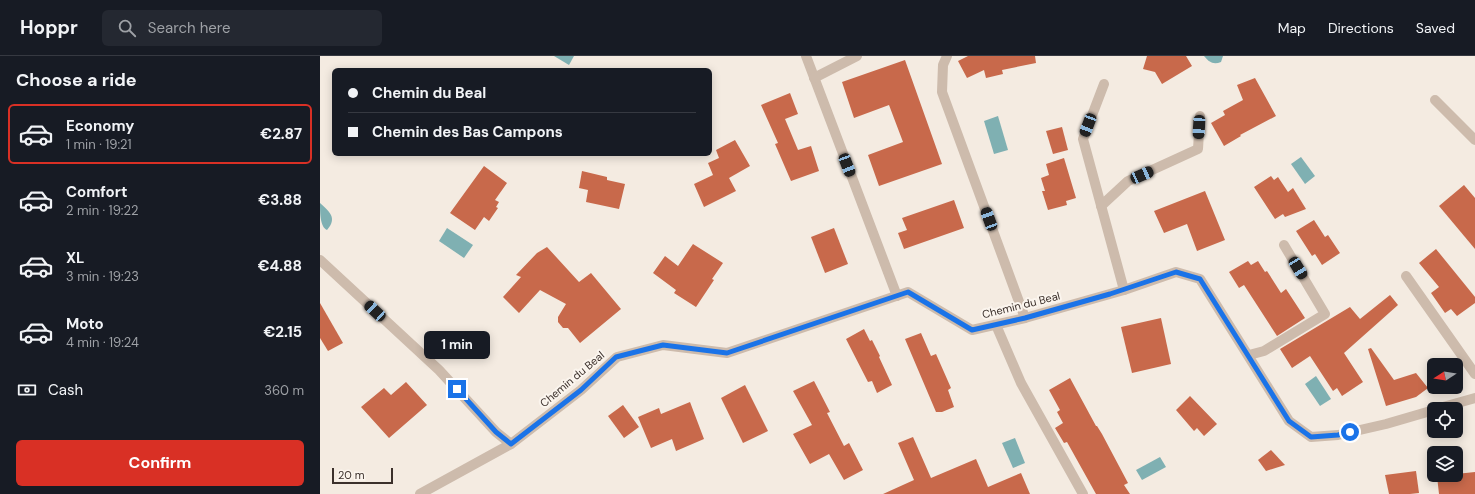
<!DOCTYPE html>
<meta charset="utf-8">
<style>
:root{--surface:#171b24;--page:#242831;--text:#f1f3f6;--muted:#9ea1a6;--line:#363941;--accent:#d93025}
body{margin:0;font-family:"DM Sans",sans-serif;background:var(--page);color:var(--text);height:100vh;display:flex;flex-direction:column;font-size:15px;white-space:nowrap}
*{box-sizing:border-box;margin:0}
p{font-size:13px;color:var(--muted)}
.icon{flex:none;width:22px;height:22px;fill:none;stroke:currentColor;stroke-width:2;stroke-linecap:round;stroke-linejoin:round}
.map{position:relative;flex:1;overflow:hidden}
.panel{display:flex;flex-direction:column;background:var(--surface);width:320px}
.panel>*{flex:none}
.top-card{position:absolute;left:12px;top:12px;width:380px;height:88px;border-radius:6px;box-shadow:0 2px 10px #0003;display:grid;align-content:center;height:88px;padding:0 16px;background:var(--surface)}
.needle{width:26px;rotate:258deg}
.fabs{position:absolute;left:1107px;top:302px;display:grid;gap:8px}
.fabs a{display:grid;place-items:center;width:36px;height:36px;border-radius:6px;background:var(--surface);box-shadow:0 2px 10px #0003;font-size:20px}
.scale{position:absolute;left:12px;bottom:10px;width:61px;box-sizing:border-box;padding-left:4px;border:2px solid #3b302b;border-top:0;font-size:11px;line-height:14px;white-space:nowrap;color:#3b302b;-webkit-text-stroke:3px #fbf5ee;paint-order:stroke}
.end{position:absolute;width:18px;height:18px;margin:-9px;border:5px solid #1a73e8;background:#fff;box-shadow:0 0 0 2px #fff}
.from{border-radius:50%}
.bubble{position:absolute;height:28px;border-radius:6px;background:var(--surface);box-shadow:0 2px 10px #0003;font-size:13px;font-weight:700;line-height:28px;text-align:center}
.car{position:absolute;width:12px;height:24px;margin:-12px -6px;border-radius:5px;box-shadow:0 0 3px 1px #0007;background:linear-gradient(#222 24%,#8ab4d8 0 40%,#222 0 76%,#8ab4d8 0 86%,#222 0)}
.top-card b{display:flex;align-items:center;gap:14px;height:38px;font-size:15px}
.top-card b+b{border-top:1px solid var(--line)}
.top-card i{width:10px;height:10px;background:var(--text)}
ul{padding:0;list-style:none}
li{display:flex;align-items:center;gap:12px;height:60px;margin:0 8px 6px;padding:0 8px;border:2px solid transparent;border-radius:6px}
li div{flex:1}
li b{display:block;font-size:15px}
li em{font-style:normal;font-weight:700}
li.active{border-color:var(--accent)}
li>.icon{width:36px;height:36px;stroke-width:1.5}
h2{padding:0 16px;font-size:18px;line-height:48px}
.pay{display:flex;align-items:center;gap:10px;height:44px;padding:0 16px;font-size:15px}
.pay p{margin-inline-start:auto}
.primary-button{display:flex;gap:8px;margin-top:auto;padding:8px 16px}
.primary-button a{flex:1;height:46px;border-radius:6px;background:var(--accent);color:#fff;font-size:16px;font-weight:700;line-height:46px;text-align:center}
header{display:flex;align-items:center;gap:24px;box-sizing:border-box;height:56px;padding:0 20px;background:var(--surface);border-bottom:1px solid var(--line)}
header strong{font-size:19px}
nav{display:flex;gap:22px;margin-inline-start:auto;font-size:14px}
.search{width:280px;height:36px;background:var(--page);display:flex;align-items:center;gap:10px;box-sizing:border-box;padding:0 14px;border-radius:6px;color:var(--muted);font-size:15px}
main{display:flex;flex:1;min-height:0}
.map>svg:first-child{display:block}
.water{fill:#7fb0b2}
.building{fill:#c8694b}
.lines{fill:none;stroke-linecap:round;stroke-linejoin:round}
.minor{stroke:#cdbbac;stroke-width:10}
.route{stroke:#1a73e8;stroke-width:5}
.labels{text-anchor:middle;stroke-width:4;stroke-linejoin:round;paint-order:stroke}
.street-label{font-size:11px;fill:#3b302b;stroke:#fbf5ee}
</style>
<header>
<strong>Hoppr</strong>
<div class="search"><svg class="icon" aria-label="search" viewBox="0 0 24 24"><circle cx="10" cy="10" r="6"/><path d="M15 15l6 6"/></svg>Search here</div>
<nav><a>Map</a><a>Directions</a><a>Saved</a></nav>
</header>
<main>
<section class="panel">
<h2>Choose a ride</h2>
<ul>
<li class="active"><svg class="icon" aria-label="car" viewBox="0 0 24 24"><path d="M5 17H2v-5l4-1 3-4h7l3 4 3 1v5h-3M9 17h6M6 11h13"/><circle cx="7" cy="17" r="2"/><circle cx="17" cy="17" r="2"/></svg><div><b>Economy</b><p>1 min · 19:21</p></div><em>€2.87</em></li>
<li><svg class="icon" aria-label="car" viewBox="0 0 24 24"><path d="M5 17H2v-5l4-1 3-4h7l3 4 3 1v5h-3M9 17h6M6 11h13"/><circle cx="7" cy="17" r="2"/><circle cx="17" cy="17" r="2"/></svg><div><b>Comfort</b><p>2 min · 19:22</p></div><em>€3.88</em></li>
<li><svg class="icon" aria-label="car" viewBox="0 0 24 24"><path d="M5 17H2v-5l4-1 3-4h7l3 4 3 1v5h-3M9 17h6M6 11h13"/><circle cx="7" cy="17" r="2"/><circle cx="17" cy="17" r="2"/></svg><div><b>XL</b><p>3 min · 19:23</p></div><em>€4.88</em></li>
<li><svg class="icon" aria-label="car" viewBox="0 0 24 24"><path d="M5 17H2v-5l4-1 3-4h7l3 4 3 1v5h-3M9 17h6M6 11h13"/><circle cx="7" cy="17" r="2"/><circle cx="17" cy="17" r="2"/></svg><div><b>Moto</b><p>4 min · 19:24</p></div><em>€2.15</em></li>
</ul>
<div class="pay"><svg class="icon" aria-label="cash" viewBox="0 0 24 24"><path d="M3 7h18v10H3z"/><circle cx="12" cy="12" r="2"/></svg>Cash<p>360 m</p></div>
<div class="primary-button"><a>Confirm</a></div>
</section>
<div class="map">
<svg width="1155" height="438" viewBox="0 0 1155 438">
<rect width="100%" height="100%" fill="#f4ebe1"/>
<!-- water -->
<g class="water">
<polygon points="234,0 254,0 249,9"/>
<path d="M884,0H903L901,6C893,9 889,6 884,0Z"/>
<polygon points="678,60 688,94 674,98 664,65"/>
<polygon points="981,101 995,120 985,128 971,108"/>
<path d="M0,147C9,155 18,162 7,174C0,171 0,156 0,147Z"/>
<polygon points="127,172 153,189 144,202 119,185"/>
<polygon points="996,320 1011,343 1000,350 985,328"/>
<polygon points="695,382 705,407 693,412 682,387"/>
<polygon points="840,401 846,411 822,424 816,414"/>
</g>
<!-- building -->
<g class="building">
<polygon points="648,0 715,0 716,7 682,14 683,18 666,22 664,14 647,22 638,5"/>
<polygon points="827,0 866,0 872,10 842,28 835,16 823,13"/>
<polygon points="585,4 622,108 559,130 548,99 583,86 569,49 534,62 522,26"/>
<polygon points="935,22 956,60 920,79 921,80 904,90 891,67 905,59 903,55 923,44 917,29"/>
<polygon points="470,37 478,58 465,63 478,94 491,90 499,115 471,125 455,88 458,87 441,49"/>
<polygon points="742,71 748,94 733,98 726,75"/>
<polygon points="415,84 430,110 409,122 416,135 384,151 374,128 393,119 388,107 399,102 396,94"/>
<polygon points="744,102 756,142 746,145 747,149 728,154 722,135 725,135 721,122 729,119 726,108"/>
<polygon points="164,110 187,127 175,144 179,146 176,151 178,152 169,165 164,161 155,174 130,157"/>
<polygon points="262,115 287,121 287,124 305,128 299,153 266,146 268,134 259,132"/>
<polygon points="951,120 954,124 958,121 968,136 973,132 986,153 965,161 963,158 955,163 934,131"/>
<polygon points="1144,129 1155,142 1155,193 1119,150"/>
<polygon points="885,135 905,184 877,195 867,168 844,177 834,155"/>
<polygon points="634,144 644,172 584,193 578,177 587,174 582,162"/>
<polygon points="994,164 1005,181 1008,179 1020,197 1002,209 995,198 992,200 976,175"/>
<polygon points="514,172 528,208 505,217 491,181"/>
<polygon points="373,188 403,207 392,223 394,224 376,251 354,237 356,234 333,217 345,200 358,210"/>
<polygon points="227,191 259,226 271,217 301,253 260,287 248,272 243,272 238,266 238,261 246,248 220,234 199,257 183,241 201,221 196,219 217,197"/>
<polygon points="1116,193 1155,241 1155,247 1137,260 1131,253 1125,257 1111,237 1119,231 1099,207"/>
<polygon points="928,205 931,209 938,205 945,216 947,215 961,237 966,233 985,262 957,280 924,229 919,232 909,216"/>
<polygon points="1070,239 1078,249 1024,297 1043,326 1022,340 1017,332 1013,335 990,300 972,312 960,293 1030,251 1040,263"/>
<polygon points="0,247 23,287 8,295 0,282"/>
<polygon points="841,262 851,308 812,317 801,271"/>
<polygon points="544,273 550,285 552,284 560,300 559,301 572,329 557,337 552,325 548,326 526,283"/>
<polygon points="601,277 611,300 616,298 631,332 628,334 634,351 622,356 616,356 585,283"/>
<polygon points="1051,292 1074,324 1096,317 1108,332 1096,341 1066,350 1048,293"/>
<polygon points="750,322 776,370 777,370 782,378 808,427 804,429 810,438 776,438 747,386 744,387 735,372 743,367 737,356 740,354 729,334"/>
<polygon points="494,325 510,356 507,357 524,390 529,387 543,414 524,424 509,398 490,408 473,378 492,369 473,335"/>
<polygon points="86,326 107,349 69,382 41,351 64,332 71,339"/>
<polygon points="425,329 448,375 423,387 401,342"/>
<polygon points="870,340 897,368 884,380 877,372 874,375 856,354"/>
<polygon points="370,346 384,383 356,395 352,383 331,392 318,361 339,352 341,358"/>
<polygon points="303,349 319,371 304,382 288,360"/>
<polygon points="593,381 611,422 656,403 668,431 701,417 710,438 563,438 594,424 578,387"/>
<polygon points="951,394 965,409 946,415 938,404"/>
<polygon points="1096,415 1099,437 1090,438 1069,438 1065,419"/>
<polygon points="1155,416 1155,438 1119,438 1117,420 1136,419 1136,418"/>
</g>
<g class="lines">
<!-- minor -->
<g class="minor">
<polyline points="486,0 577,240"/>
<polyline points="627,0 623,9 622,36 705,262"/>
<polyline points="494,22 537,0"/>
<polyline points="784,28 763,83 804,234"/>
<polyline points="1115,44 1155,84"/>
<polyline points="781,150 808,125 878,93 880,60"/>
<polyline points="0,204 119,314 176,376 191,388"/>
<polyline points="1086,220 1155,318"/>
<polyline points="676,269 701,327 763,438"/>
<polyline points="929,299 944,295 1005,258 964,189"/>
<polyline points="1116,353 1155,342"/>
<polyline points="100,438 191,388 261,334 297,301 343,289 407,297 588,236 652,274 705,262 804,234 856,216 880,223 969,365 991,381 1018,379 1066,368 1114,354"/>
</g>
</g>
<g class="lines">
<!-- route -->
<polyline class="route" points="137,333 176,376 191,388 261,334 296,301 343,289 407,297 588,236 652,274 705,262 790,238 856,216 880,223 969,365 991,381 1018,379 1030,376"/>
</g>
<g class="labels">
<!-- street labels -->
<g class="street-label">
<text transform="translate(701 249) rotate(-14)" y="4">Chemin du Beal</text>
<text transform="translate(252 323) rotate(-40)" y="4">Chemin du Beal</text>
</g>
</g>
</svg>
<div class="fabs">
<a><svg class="needle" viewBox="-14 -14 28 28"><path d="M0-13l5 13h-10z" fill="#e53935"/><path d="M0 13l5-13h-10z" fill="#9ea1a6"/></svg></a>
<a><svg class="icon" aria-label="locate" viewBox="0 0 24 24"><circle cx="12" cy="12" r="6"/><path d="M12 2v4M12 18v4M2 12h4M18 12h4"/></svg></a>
<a><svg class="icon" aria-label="layers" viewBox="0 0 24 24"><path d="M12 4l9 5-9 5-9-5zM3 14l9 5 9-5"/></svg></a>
</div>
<div class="scale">20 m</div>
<i class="end from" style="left:1030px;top:376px"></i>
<i class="end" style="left:137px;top:333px"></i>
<div class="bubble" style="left:104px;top:275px;width:66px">1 min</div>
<i class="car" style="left:768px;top:69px;rotate:201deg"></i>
<i class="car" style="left:879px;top:71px;rotate:183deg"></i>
<i class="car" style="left:527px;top:109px;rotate:159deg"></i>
<i class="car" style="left:822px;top:119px;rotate:66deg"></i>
<i class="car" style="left:669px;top:163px;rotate:340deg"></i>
<i class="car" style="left:978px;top:212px;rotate:149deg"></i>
<i class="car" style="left:55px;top:255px;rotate:313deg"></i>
<div class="top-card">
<b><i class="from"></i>Chemin du Beal</b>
<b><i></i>Chemin des Bas Campons</b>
</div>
</div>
</main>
